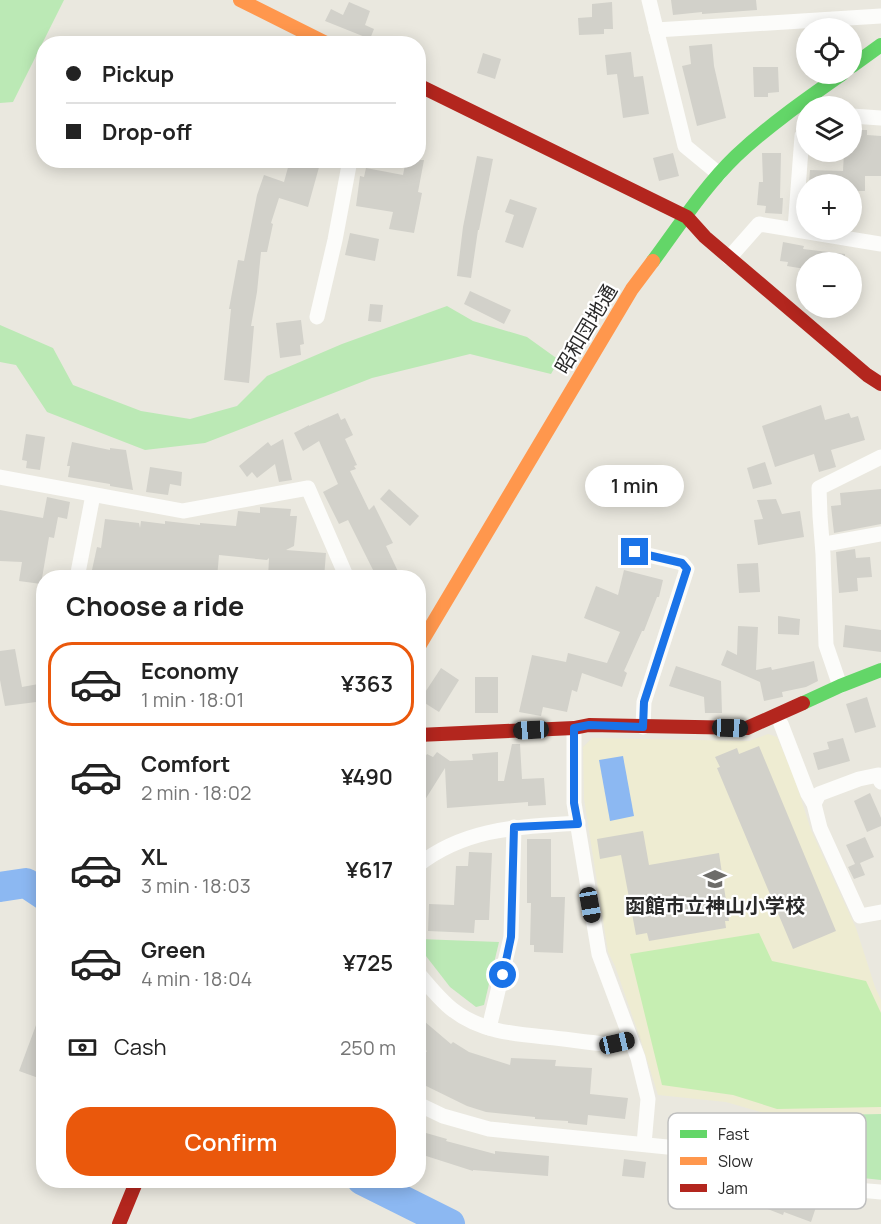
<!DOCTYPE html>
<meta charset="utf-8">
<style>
:root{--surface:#fff;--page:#f2f2f2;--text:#222;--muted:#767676;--line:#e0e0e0;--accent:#ea580c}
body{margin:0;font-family:Manrope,"Noto Sans JP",sans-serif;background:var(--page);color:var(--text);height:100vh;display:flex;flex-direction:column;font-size:22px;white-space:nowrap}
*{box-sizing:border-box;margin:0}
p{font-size:20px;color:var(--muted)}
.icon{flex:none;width:33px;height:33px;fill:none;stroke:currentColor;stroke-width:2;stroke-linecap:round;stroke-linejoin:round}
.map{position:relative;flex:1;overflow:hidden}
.details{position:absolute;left:36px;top:570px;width:390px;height:618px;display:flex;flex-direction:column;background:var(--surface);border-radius:24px;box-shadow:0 3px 15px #0003}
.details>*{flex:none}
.hud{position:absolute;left:36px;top:36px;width:390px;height:132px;border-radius:24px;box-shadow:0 3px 15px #0003;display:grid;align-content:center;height:132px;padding:0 30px;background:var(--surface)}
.controls{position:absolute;left:796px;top:18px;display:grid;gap:12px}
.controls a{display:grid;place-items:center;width:66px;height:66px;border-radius:50%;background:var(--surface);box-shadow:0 3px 15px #0003;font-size:30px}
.end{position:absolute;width:27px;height:27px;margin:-14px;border:8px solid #1a73e8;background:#fff;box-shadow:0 0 0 3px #fff}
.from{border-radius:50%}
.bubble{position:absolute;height:42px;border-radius:21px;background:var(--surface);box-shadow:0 3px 15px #0003;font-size:20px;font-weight:600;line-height:42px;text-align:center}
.car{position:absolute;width:18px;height:36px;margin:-18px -9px;border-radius:8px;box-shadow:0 0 4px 2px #0007;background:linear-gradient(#222 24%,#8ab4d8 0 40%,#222 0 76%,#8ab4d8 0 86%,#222 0)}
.hud b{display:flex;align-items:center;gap:21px;height:57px;font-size:22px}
.hud b+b{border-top:2px solid var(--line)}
.hud i{width:15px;height:15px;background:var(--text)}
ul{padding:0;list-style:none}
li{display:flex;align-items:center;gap:18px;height:84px;margin:0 12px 9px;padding:0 18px;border:3px solid transparent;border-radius:24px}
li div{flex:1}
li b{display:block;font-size:22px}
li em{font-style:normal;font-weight:600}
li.on{border-color:var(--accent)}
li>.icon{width:54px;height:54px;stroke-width:1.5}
h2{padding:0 30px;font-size:27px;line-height:72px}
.pay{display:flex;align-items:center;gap:15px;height:66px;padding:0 30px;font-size:22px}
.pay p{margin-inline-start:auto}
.action{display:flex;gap:12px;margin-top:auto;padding:12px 30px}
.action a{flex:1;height:69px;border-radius:24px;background:var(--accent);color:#fff;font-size:24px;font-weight:600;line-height:69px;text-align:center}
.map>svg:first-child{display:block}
.education{fill:#eeecd2}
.green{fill:#bbe9b5}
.pitch{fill:#c6eeb2}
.water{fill:#8cb8f2}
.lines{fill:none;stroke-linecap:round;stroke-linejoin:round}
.river{stroke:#8cb8f2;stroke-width:30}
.building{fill:#d2d1ca}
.street{stroke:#fcfcfa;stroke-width:15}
.fast{stroke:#63d668;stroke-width:14}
.slow{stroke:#ff974d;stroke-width:14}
.jam{stroke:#b3261e;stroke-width:14}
.route{stroke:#1a73e8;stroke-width:8}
.labels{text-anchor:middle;stroke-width:4.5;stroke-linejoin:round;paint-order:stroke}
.street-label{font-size:20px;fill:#2a2a2a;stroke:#fff}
.poi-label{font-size:20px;font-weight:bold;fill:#2a2a2a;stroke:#fff}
.key{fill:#fff;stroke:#bfbfbf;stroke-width:1.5}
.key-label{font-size:16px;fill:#2a2a2a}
</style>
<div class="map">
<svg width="881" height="1224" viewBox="0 0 881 1224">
<rect width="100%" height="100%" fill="#eae8df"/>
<!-- education -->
<polygon class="education" points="768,734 777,737 794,777 811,830 856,928 875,987 881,1000 881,1114 774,1116 726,1102 658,1095 641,1041 615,966 608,952 584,799 583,747 592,738 749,741"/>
<!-- green -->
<g class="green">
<polygon points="0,0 64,0 13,102 0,103"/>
<polygon points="447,306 473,321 527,337 559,360 551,374 470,354 372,378 205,443 145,450 47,412 16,365 0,362 0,325 53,348 73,385 141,411 190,419 237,406 267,376 342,344"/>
<polygon points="419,939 499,942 484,1005 476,1007 450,987 419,947"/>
<polygon points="881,1114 881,1180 835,1175 786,1161 788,1116"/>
</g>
<!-- pitch -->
<polygon class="pitch" points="759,933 772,961 866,981 881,1013 881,1107 777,1109 733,1095 662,1085 630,954"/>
<!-- water -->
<polygon class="water" points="623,756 634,816 610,821 599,760"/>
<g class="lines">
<!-- river -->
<g class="river">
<polyline points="0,887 26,883 44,895"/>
<polyline points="362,1180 450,1224"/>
</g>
</g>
<!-- building -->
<g class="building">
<polygon points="671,0 756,0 757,10 702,14 702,12 673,15"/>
<polygon points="349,2 370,11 365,25 374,29 370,39 325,21 331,9 343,15"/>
<polygon points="612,2 613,29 604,29 604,34 579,35 578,18 592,17 592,4"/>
<polygon points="712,44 714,66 726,118 697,126 682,66 691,64 689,46"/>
<polygon points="631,52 634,77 643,76 649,114 623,118 617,74 607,75 605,55"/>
<polygon points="483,53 501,59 495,79 477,73"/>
<polygon points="753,67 778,67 779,92 768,93 768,97 754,97"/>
<polygon points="852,130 867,130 867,135 881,136 881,176 865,176 865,191 852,191 852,184 809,184 810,170 843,171 844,152 852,152"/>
<polygon points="673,153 679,176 659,181 653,158"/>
<polygon points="762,153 781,153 780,198 783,198 782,214 765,213 766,206 757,205 759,182 763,182"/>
<polygon points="477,156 493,159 479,230 478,230 471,278 457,276 463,227"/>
<polygon points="290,160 321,160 308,207 279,198 271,223 273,224 267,252 261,252 257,292 251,326 254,326 249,383 224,380 231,309 229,309 238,260 244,261 257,195 264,175 284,182"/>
<polygon points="406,160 424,160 418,192 422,193 414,233 389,229 393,212 356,206 360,176 364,177 366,168 403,175"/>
<polygon points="510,199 537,208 523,248 505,242 514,215 505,212"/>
<polygon points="350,233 379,239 375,261 345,255"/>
<polygon points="783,242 804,246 803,249 845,254 844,262 806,262 805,269 787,266 788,262 780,261"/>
<polygon points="470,291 511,310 504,324 464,304"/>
<polygon points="370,304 383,305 381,322 368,321"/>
<polygon points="301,320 304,344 300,345 301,355 280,358 276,323"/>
<polygon points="821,405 825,420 849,413 851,418 858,416 865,440 831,450 836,467 819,472 814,454 775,467 762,426"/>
<polygon points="338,413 341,420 345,418 353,435 345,439 357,465 354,466 356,469 350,471 369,510 374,505 393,543 386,546 401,578 377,578 348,520 339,524 323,492 338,484 319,441 303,451 294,433 309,425 309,426"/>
<polygon points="26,434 45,437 40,470 26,468 27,461 22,460"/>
<polygon points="283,439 292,480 279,482 275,464 257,478 252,472 247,477 239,466 268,442 271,446"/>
<polygon points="72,442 110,450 110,448 126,450 133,490 110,486 110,484 68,477 70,466 67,466"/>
<polygon points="765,462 772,484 753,489 747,468"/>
<polygon points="150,467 182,472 181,486 170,484 168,495 146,492"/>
<polygon points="389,489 419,516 410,526 380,499"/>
<polygon points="881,489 881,524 834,533 831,506 841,505 840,493"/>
<polygon points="47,497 70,502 67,519 58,517 54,538 49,537 41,584 19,581 22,562 0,561 0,510 43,518"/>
<polygon points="776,499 782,514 800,511 804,537 758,545 754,520 763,519 757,500"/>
<polygon points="260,507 291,509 290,516 297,516 294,546 286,550 326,553 324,578 268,578 269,558 267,560 219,555 217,578 128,578 92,570 97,547 101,548 105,519 139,523 140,528 141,521 165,524 165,521 200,525 200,523 236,526 238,511 260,513"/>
<polygon points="855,549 856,558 870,557 872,577 857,578 858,591 839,593 836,552"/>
<polygon points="758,563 760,592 739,593 737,564"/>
<polygon points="624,570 663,580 659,597 657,597 644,631 642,631 624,671 627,673 622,687 582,673 577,692 572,690 567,712 543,707 541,716 519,712 532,655 566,662 568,653 607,663 620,632 584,618 596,586 618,595"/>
<polygon points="778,616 800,619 799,635 778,634"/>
<polygon points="845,625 881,630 881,652 843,647"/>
<polygon points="738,626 758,627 756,670 771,667 772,670 814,661 818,681 806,687 782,692 783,697 782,697 764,701 760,682 721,665 727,650 737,655"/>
<polygon points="15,649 22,687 44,683 44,701 5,706 0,680 0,651"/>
<polygon points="676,666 721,681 722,713 705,713 704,697 669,686"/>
<polygon points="441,668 459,680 439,712 420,700"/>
<rect x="475" y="677" width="23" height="36"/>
<polygon points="867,697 876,727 855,733 846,704"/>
<polygon points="843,738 850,761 818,770 813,753 829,749 827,742"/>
<polygon points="512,744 520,744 522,779 544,778 546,805 528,806 528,802 447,808 445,768 418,811 418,754 424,758 427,754 433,757 437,752 450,761 473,760 472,754 498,752 498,781 504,781"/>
<polygon points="759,746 836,931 793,949 717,768 720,767 715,757 737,748 739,754"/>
<polygon points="870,793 881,818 881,826 867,832 854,801"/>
<polygon points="643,831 649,865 719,853 729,921 725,921 726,928 649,941 647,933 636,935 621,855 600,859 597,839"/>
<polygon points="865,837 874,857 860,863 865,875 854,879 848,867 855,864 846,845"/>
<polygon points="527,839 551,839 551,897 565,897 563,953 534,952 534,945 530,945 531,903 527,903"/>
<polygon points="469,852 492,853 489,920 475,920 474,933 428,931 429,904 454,905 456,866 468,866"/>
<polygon points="42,1009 44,1009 44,1080 19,1071"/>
<polygon points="418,1016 451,1044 453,1042 469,1052 510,1065 511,1058 556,1060 555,1066 592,1068 590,1094 628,1098 625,1119 588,1115 587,1125 568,1123 568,1121 535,1119 535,1117 486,1112 467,1106 418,1082 418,1061 427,1051 418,1044"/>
<polygon points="426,1133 447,1139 446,1141 495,1154 495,1151 549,1156 548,1176 473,1170 473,1171 420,1154"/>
<polygon points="624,1159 646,1162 644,1178 622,1176"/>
<polygon points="771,1190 799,1200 800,1198 817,1204 811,1222 784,1212 783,1215 765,1208"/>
</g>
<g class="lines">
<!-- street -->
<g class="street">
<polyline points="649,0 685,146 719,174"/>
<polyline points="656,30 881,16"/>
<polyline points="852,116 881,118"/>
<polyline points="795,229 802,136"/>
<polyline points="729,258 759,224 881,244"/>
<polyline points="317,317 335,240 350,160"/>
<polyline points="0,477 183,511 308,488 347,578"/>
<polyline points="831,543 881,534"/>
<polyline points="635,552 682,563 687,569 644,702 643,727"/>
<polyline points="77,578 93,495"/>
<polyline points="840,686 826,645 823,554 820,516 819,488 881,457"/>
<polyline points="781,724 808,794 814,804"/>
<polyline points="574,728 574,803 599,954 638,1058 648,1099 644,1144"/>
<polyline points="881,782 878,775 859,779 819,794 814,804 820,828 860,916 881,912"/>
<path d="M418,865C467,827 520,827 578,823"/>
<path d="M418,973C429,986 440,1000 453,1010C480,1031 513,1034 545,1037C565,1039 585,1042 605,1044L617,1043L631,1040"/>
<polyline points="489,1028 511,937 514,827"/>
<path d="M418,1104L443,1116L489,1129L717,1152C772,1166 824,1189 881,1192"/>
</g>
<!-- fast -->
<g class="fast">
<polyline points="852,66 881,45"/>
<path d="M653,261C679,226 704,187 736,156C769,125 805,100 842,74"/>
<polyline points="803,703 840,686 881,670"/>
</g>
<!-- slow -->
<g class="slow">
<polyline points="240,0 328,44"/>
<polyline points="418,648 632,289 653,261"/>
</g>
<!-- jam -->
<g class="jam">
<polyline points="418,85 687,217 705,237 867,375 881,384"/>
<polyline points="418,735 574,728 589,725 747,728 803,703"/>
<polyline points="119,1224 137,1180"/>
</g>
</g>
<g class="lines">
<!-- route -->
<polyline class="route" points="503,975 511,937 514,827 578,824 574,803 574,728 589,725 643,727 644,702 687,569 682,563 635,552"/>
</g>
<!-- icons -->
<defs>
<g id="school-bare" transform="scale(1.8)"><path d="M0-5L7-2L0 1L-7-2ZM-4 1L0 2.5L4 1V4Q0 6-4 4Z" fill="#6d6c69" stroke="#fff" stroke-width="2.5" paint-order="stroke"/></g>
</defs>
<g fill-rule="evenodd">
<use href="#school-bare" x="715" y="879"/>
</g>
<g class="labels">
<!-- street labels -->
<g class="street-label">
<text transform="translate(586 329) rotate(-59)" y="7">昭和団地通</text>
</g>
<!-- poi labels -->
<g class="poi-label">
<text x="715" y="913">函館市立神山小学校</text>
</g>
</g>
<!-- legend -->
<rect x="668" y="1113" width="198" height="96" rx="9" class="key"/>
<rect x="680" y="1130" width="27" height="8" fill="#63d668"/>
<rect x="680" y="1157" width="27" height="8" fill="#ff974d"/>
<rect x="680" y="1184" width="27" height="8" fill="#b3261e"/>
<g class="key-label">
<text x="718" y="1140">Fast</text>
<text x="718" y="1167">Slow</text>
<text x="718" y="1194">Jam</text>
</g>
</svg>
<div class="controls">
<a><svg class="icon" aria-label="locate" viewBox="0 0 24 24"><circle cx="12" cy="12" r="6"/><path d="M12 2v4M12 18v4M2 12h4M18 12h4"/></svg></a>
<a><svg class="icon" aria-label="layers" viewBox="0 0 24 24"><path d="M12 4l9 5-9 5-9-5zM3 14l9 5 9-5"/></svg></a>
<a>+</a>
<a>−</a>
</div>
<i class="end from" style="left:503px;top:975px"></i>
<i class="end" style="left:635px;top:552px"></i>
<div class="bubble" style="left:585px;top:465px;width:99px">1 min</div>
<i class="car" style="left:730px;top:728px;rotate:92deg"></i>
<i class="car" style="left:531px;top:730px;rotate:267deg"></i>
<i class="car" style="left:590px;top:905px;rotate:170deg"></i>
<i class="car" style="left:617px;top:1043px;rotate:77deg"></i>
<div class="hud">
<b><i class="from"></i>Pickup</b>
<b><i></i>Drop-off</b>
</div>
<section class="details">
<h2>Choose a ride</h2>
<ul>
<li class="on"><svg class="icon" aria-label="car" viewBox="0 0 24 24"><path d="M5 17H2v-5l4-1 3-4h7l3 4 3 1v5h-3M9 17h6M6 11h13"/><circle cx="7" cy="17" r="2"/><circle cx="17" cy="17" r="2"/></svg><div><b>Economy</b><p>1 min · 18:01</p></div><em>¥363</em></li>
<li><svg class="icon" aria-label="car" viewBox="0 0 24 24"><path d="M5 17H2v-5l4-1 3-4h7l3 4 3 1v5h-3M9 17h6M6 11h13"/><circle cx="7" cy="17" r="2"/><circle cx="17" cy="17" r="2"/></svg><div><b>Comfort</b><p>2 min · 18:02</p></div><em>¥490</em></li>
<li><svg class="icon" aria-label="car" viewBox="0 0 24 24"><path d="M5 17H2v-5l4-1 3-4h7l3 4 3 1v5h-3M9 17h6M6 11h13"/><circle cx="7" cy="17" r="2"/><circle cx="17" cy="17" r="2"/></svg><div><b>XL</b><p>3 min · 18:03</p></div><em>¥617</em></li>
<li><svg class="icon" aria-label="car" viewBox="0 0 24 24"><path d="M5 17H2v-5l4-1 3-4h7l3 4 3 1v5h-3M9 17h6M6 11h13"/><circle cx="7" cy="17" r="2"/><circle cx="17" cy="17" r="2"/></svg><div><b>Green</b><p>4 min · 18:04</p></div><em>¥725</em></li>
</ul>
<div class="pay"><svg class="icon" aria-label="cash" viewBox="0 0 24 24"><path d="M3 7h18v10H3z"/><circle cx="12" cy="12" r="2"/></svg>Cash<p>250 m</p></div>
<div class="action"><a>Confirm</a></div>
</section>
</div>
